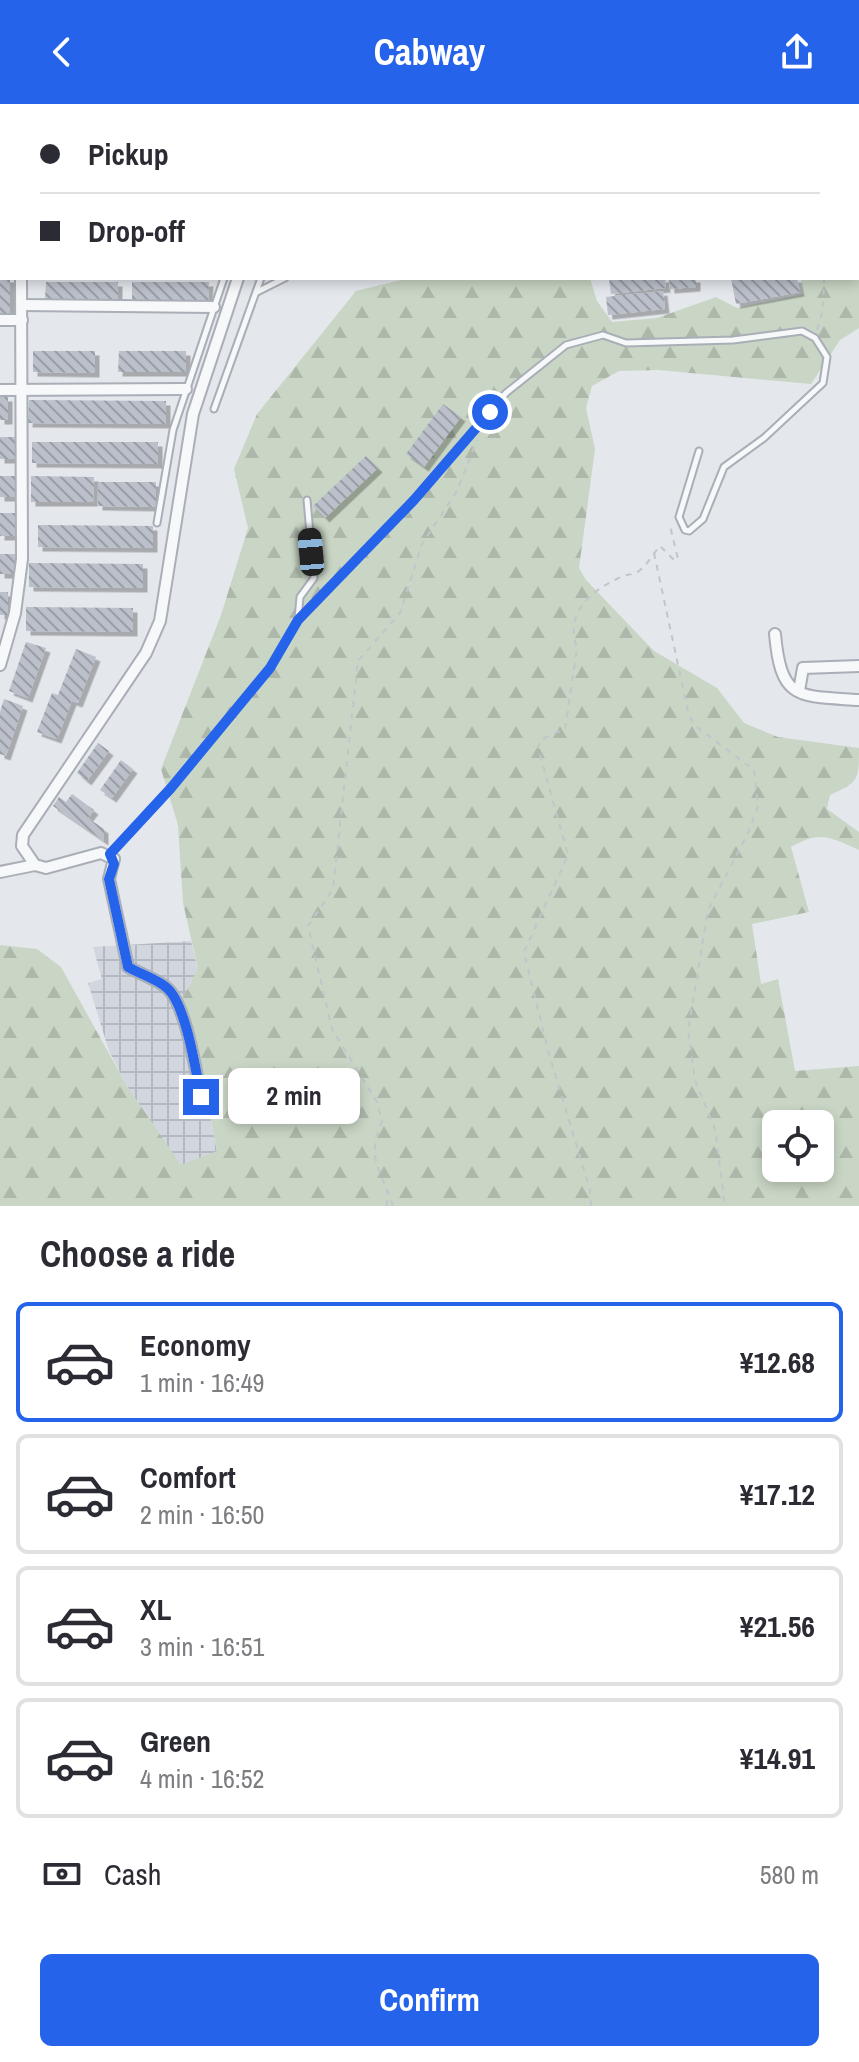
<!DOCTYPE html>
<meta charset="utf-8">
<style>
:root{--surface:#fff;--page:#f2f2f3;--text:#2b2b33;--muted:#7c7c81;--line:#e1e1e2;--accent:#2563eb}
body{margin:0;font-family:"Archivo Narrow",sans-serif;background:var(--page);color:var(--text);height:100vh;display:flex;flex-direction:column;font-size:30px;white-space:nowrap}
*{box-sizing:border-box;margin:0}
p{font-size:26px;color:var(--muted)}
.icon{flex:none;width:44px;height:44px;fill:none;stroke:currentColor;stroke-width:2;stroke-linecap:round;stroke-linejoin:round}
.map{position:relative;height:1102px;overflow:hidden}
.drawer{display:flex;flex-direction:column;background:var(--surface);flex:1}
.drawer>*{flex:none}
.banner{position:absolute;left:0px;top:0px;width:860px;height:176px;box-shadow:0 4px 12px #0003;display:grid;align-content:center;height:176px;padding:0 40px;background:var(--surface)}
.buttons{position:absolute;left:762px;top:1006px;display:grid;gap:16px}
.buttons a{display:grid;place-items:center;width:72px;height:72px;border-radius:12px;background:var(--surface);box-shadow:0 4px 12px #0003;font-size:40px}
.end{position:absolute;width:36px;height:36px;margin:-18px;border:10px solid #2563eb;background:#fff;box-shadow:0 0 0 4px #fff}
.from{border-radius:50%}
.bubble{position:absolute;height:56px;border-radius:12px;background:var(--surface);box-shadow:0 4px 12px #0003;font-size:26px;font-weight:800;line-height:56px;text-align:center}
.car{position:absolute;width:24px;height:48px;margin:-24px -12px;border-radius:10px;box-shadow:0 0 6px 2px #0007;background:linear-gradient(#222 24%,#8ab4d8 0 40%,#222 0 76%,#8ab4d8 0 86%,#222 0)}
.banner b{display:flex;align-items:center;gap:28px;height:76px;font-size:30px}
.banner b+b{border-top:2px solid var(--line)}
.banner i{width:20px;height:20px;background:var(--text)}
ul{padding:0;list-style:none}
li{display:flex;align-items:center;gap:24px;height:120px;margin:0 16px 12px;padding:0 24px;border:4px solid var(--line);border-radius:12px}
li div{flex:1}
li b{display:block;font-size:30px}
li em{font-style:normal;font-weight:800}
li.active{border-color:var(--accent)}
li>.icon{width:72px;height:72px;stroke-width:1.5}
h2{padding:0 40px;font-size:36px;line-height:96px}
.pay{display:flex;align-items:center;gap:20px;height:88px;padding:0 40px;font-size:30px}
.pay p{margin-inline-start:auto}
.primary-button{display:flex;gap:16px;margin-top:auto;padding:16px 40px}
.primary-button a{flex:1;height:92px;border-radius:12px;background:var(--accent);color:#fff;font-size:32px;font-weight:800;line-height:92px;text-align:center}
header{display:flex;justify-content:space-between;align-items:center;height:104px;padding:0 40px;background:var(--accent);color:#fff;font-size:36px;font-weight:800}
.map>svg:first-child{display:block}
.industrial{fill:url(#industrial-grid)}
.forest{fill:url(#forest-firs);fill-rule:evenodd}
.building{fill:url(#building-back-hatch);filter:url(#shadow)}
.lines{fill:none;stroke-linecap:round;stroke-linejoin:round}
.street-tunnel{stroke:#bfc3cb;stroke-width:10;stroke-dasharray:10 5;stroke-linecap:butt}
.lane-casing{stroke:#a9aeb7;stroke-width:9}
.street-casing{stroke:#a9aeb7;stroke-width:14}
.highway-casing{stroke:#8b94a3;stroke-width:22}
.path{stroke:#c2c5cb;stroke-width:2;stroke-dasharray:6 6;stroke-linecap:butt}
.lane{stroke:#f7f8fa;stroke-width:5}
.street{stroke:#f7f8fa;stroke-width:10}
.highway{stroke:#fff;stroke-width:18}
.route{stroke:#2563eb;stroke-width:10}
</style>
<header><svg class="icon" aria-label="back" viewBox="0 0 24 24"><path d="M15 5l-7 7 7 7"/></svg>Cabway<svg class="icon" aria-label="share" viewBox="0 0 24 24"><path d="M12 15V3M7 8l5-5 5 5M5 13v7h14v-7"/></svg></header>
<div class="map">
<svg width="859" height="1102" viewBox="0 0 859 1102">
<defs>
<pattern id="industrial-grid" width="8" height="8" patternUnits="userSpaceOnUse" patternTransform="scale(2)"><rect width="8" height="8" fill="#d2d6de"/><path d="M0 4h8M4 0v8" fill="none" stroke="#b4b8c0"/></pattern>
<pattern id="forest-firs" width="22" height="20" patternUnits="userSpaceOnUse" patternTransform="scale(2)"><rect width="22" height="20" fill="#c9d6c5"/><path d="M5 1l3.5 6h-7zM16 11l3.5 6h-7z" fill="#adb8ab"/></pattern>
<pattern id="building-back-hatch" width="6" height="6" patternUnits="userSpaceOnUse" patternTransform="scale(2)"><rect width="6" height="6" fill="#bbc0ca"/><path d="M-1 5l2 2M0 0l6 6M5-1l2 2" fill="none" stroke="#989da6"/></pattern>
<filter id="shadow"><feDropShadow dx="4.5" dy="4.5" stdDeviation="0" flood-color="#0004"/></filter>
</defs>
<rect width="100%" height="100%" fill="#e4e7ec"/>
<!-- industrial -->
<polygon class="industrial" points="191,837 198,866 182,895 201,962 217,1048 181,1062 127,982 109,947 88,879 102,875 93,843"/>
<!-- forest -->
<path class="forest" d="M831,0H859V224L840,236L811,280L658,266L619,267L592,282L586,304L595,345L579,464L586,476L654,547L717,584L744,619L778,633L859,644C859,676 859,678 830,691L827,705L859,728V746C830,733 820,726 791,743L809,808L752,820L761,880L778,875L795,967L859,962V1102H0V841L37,845L61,863L127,982L181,1061L217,1047L201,962L182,895L198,865L183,799L178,721L161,665L221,511L248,424L234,365L257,310L356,187L409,174H590L597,197L612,218L657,214L716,193L737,204L803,190L801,174H858V2H829ZM776,1020H820V1064H776Z"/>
<!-- building -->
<g class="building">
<rect x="0" y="174" width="10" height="35"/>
<polygon points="609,174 665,174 666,184 611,190"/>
<polygon points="669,174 696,174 696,183 670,185"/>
<polygon points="731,174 797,174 800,188 736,200"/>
<polygon points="46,178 118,178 118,196 45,196"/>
<polygon points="132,178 209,178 208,198 132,198"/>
<polygon points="663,187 665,205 608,211 606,193"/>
<polygon points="33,247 95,247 95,269 33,268"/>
<polygon points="119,247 186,247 186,268 118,268"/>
<rect x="0" y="293" width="8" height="23"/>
<polygon points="29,296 166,297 166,320 28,319"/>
<polygon points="443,300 461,313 424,363 406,350"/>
<rect x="0" y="333" width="15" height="22"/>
<polygon points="32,338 158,338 158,360 32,359"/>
<polygon points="366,352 378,364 325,414 313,402"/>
<rect x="0" y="372" width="16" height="21"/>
<polygon points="31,372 94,373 93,398 31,398"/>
<polygon points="98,378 156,378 156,403 98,402"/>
<rect x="0" y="409" width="15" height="23"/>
<polygon points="38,421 153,422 153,444 38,443"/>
<rect x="0" y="450" width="15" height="20"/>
<polygon points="29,459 143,460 143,484 29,483"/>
<rect x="0" y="488" width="8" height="23"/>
<polygon points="26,503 133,504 133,528 26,527"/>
<polygon points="26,538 46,544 28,594 9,587"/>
<polygon points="76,545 96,553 78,599 72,597 57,635 37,628 52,589 58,591"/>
<polygon points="4,595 23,602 6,652 0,650 0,608"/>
<polygon points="98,639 109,647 87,677 77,669"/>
<polygon points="121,656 133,665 112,694 100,686"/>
<polygon points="72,690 94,706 88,714 104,725 104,737 53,702 59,693 66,698"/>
</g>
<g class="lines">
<!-- street-tunnel -->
<polyline class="street-tunnel" points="276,0 277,2"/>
<!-- lane casing -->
<g class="lane-casing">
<g id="lane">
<polyline points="558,2 565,0"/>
<polyline points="257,188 285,174"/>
<polyline points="214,305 261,174"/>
<polyline points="157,419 173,326 224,174"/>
<polyline points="298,515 300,493 314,474 307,396"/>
<polyline points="110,750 171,684 270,564 298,516 414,396 506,289 566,241 603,231 626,239 733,236 802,227 815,234 827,253 823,279 764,334 724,363 703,415 689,427 685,426 679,413 699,347"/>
</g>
</g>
<!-- street casing -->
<g class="street-casing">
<g id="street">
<polyline points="440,2 448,0"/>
<polyline points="0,20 2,21"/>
<polyline points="22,201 214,203"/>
<polyline points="0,216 22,216"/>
<polyline points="0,286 186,285"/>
<path d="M775,530C781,597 798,592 859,596"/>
<polyline points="0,561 15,509 22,455 21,174"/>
<polyline points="799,587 803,564 859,562"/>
<polyline points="35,761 22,742 23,731 146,549 160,517 193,310 238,174"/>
<path d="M0,768L35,761L46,764L101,749L114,755L109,775L128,863C140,870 157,875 167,884C186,900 196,968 201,993"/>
</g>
</g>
<!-- highway casing -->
<g class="highway-casing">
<g id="highway">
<polyline points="38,0 49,2"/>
<polyline points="304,2 316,0"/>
</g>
</g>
<!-- path -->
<g class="path">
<polyline points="858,72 859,70"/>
<polyline points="817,226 823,206 824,174"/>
<polyline points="654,449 689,612 698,624 754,666 758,702 749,727 708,806 688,926 695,976 715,1025 725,1102"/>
<polyline points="387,1102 387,1087"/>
<path d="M393,1102C382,1066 365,1057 382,1017L377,998L332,925L308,822L333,785L358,557L400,509L422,440L457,387L477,336"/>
<path d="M591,1102L590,1086L549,950L524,848L568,751L538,643L542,635L565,625L577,544C564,508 592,486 621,473C627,470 634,471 639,467C647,461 653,450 660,442L674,456L678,455L671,426L674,421"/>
</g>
<!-- lane -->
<use href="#lane" class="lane"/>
<!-- street -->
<use href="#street" class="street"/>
<!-- highway -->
<use href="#highway" class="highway"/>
</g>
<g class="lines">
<!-- route -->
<path class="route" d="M201,993C196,968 186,900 167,884C157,875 140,870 128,863L109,775L114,760L110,750L171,684L270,564L298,516L414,396L490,308"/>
</g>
</svg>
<div class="buttons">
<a><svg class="icon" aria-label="locate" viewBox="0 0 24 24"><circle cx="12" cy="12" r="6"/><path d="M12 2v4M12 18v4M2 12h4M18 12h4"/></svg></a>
</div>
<i class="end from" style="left:490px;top:308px"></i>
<i class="end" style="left:201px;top:993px"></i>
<div class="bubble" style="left:228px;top:964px;width:132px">2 min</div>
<i class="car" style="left:311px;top:448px;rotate:355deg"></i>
<div class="banner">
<b><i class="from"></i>Pickup</b>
<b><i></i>Drop-off</b>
</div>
</div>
<section class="drawer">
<h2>Choose a ride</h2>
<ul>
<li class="active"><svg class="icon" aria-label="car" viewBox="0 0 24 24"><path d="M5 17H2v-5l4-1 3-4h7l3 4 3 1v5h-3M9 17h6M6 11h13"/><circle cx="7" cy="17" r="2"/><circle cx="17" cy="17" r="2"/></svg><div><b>Economy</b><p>1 min · 16:49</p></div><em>¥12.68</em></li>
<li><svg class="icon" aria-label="car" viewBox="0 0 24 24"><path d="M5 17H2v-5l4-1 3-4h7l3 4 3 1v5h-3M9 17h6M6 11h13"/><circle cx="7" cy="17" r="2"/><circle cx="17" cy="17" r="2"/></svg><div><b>Comfort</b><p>2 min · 16:50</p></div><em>¥17.12</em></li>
<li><svg class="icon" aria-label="car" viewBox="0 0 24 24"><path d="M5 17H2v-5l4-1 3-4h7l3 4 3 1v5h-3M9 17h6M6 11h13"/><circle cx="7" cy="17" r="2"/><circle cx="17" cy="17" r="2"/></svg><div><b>XL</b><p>3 min · 16:51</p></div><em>¥21.56</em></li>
<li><svg class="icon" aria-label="car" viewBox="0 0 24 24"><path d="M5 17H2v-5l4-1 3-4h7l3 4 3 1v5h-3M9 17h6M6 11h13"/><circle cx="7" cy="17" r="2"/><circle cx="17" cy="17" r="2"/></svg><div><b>Green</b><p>4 min · 16:52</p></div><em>¥14.91</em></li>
</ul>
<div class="pay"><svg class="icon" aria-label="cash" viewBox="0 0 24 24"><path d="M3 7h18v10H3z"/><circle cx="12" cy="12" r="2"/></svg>Cash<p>580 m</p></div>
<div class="primary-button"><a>Confirm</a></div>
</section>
